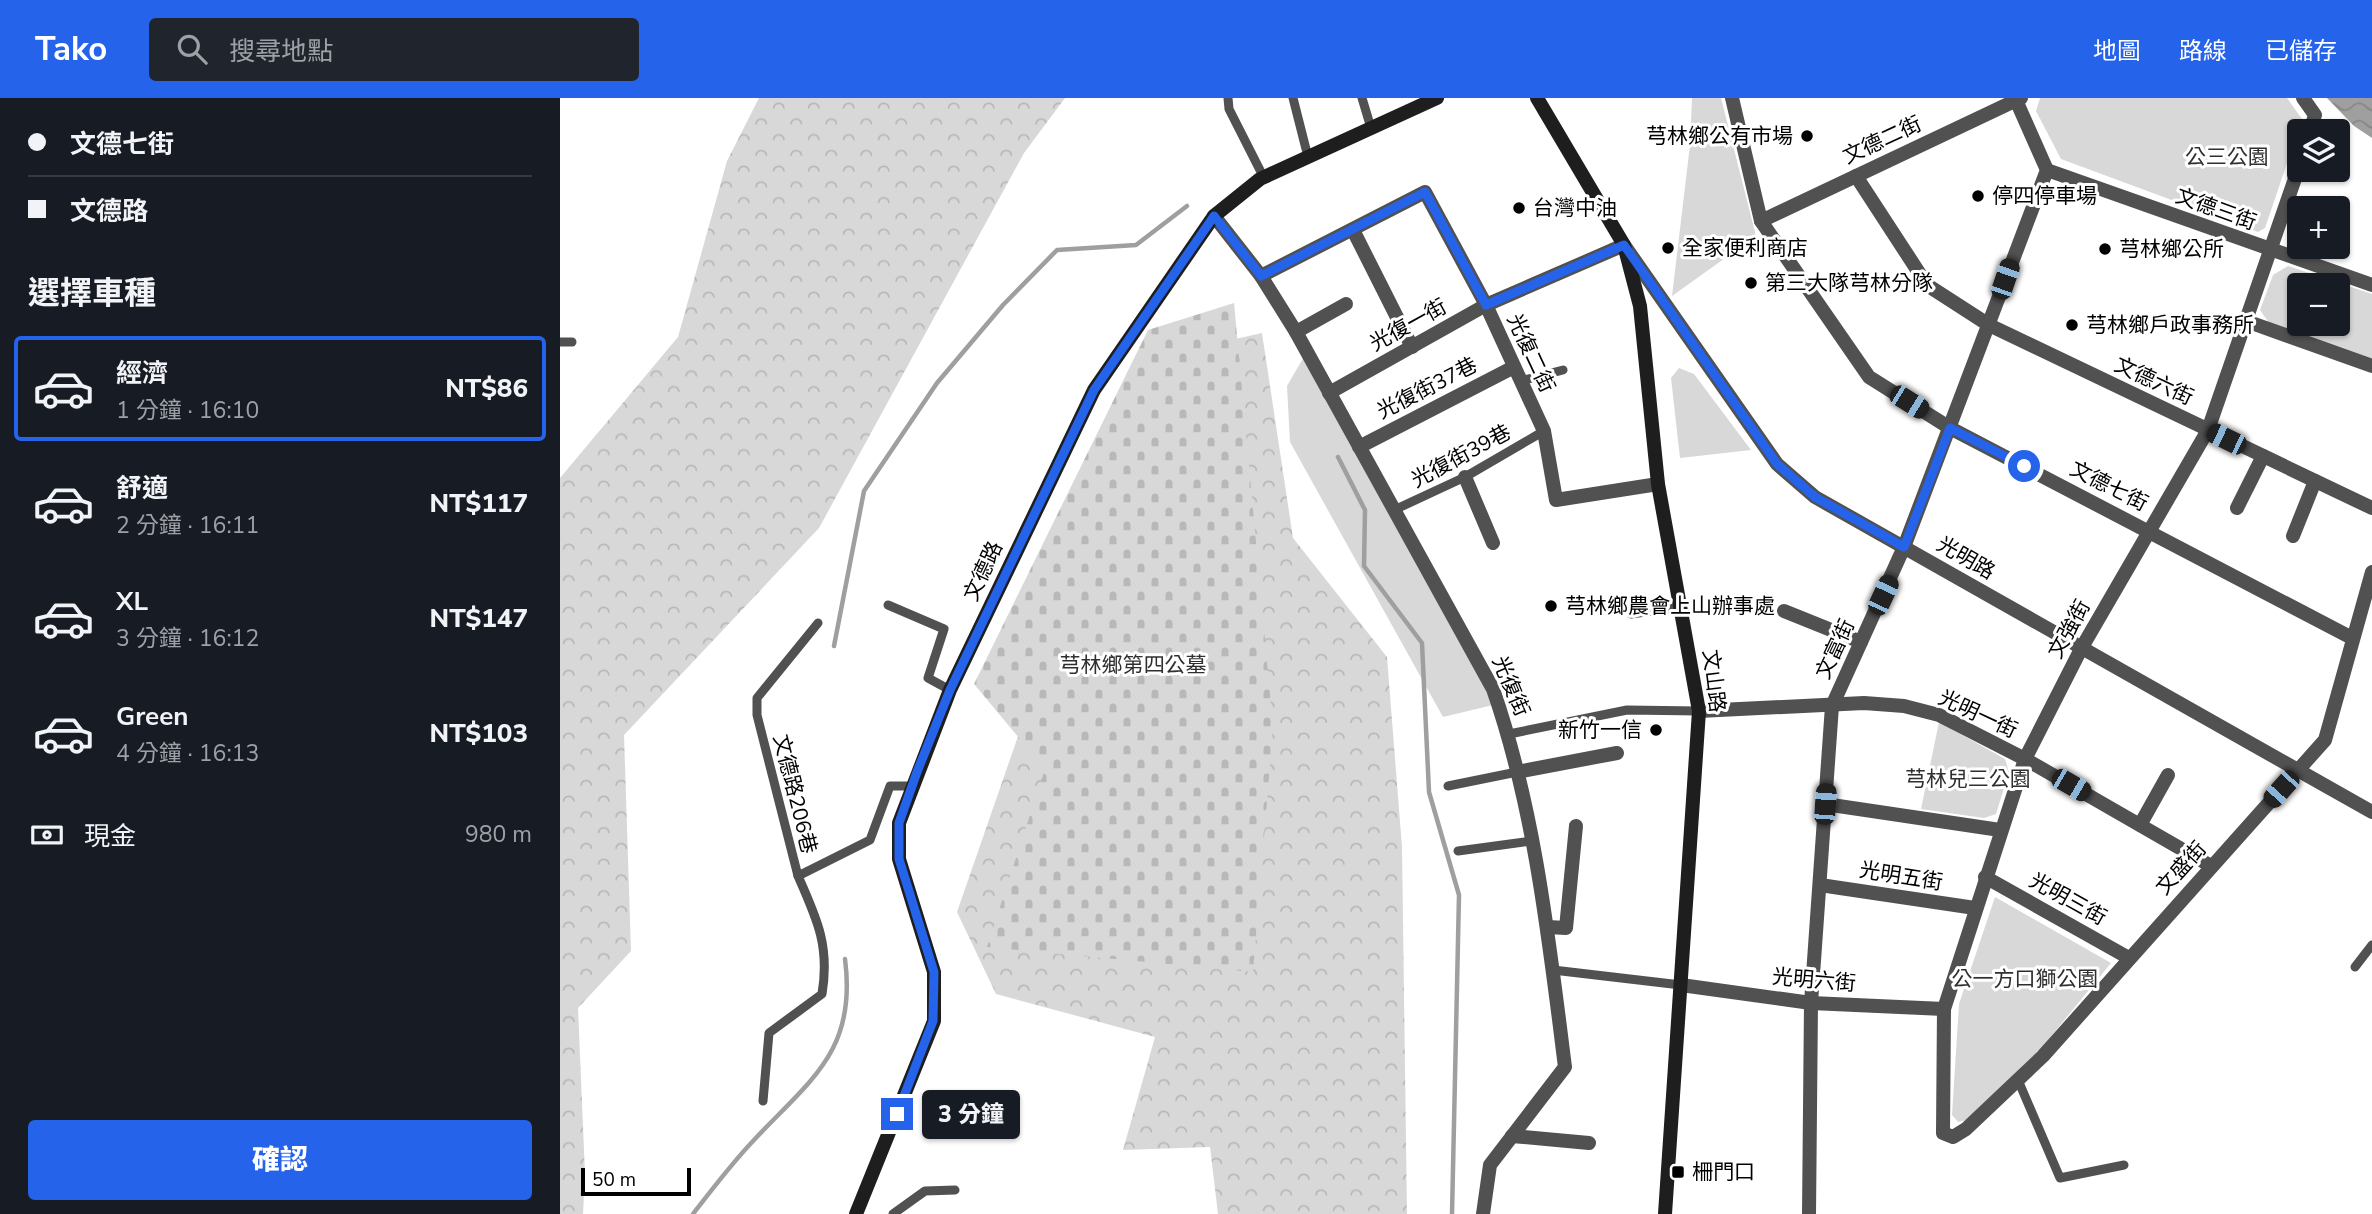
<!DOCTYPE html>
<html lang="zh-TW">
<meta charset="utf-8">
<style>
:root{--surface:#171b24;--page:#20242c;--text:#f1f3f6;--muted:#9ea1a6;--line:#363941;--accent:#2563eb}
body{margin:0;font-family:"Nunito Sans","Noto Sans TC",sans-serif;background:var(--page);color:var(--text);height:100vh;display:flex;flex-direction:column;font-size:26px;white-space:nowrap}
*{box-sizing:border-box;margin:0}
p{font-size:23px;color:var(--muted)}
.icon{flex:none;width:38px;height:38px;fill:none;stroke:currentColor;stroke-width:2;stroke-linecap:round;stroke-linejoin:round}
.map{position:relative;flex:1;overflow:hidden}
.side{display:flex;flex-direction:column;background:var(--surface);width:560px}
.side>*{flex:none}
.top-card{display:grid;align-content:center;height:154px;padding:0 28px;background:var(--surface)}
.controls{position:absolute;left:1727px;top:21px;display:grid;gap:14px}
.controls a{display:grid;place-items:center;width:63px;height:63px;border-radius:7px;background:var(--surface);box-shadow:0 2px 5px #0004;font-size:35px}
.scale{position:absolute;left:21px;bottom:18px;width:110px;box-sizing:border-box;padding-left:7px;border:4px solid #000;border-top:0;font-size:19px;line-height:24px;white-space:nowrap;color:#000;-webkit-text-stroke:5px #fff;paint-order:stroke}
.end{position:absolute;width:32px;height:32px;margin:-16px;border:9px solid #2563eb;background:#fff;box-shadow:0 0 0 4px #fff}
.from{border-radius:50%}
.bubble{position:absolute;height:49px;border-radius:7px;background:var(--surface);box-shadow:0 2px 5px #0004;font-size:23px;font-weight:800;line-height:49px;text-align:center}
.car{position:absolute;width:21px;height:42px;margin:-21px -10px;border-radius:9px;box-shadow:0 0 5px 2px #0007;background:linear-gradient(#222 24%,#8ab4d8 0 40%,#222 0 76%,#8ab4d8 0 86%,#222 0)}
.top-card b{display:flex;align-items:center;gap:24px;height:66px;font-size:26px}
.top-card b+b{border-top:2px solid var(--line)}
.top-card i{width:18px;height:18px;background:var(--text)}
ul{padding:0;list-style:none}
li{display:flex;align-items:center;gap:21px;height:105px;margin:0 14px 10px;padding:0 14px;border:4px solid transparent;border-radius:7px}
li div{flex:1}
li b{display:block;font-size:26px}
li em{font-style:normal;font-weight:800}
li.active{border-color:var(--accent)}
li>.icon{width:63px;height:63px;stroke-width:1.5}
h2{padding:0 28px;font-size:32px;line-height:84px}
.pay{display:flex;align-items:center;gap:18px;height:77px;padding:0 28px;font-size:26px}
.pay p{margin-inline-start:auto}
.action{display:flex;gap:14px;margin-top:auto;padding:14px 28px}
.action a{flex:1;height:80px;border-radius:7px;background:var(--accent);color:#fff;font-size:28px;font-weight:800;line-height:80px;text-align:center}
header{display:flex;align-items:center;gap:42px;box-sizing:border-box;height:98px;padding:0 35px;background:var(--accent);color:#fff}
header strong{font-size:33px}
nav{display:flex;gap:38px;margin-inline-start:auto;font-size:24px}
.search{width:490px;height:63px;background:var(--page);display:flex;align-items:center;gap:18px;box-sizing:border-box;padding:0 24px;border-radius:7px;color:var(--muted);font-size:26px}
main{display:flex;flex:1;min-height:0}
.map>svg:first-child{display:block}
.forest{fill:url(#forest-crowns)}
.cemetery{fill:url(#cemetery-stones)}
.green{fill:#d8d8d8;fill-rule:evenodd}
.water{fill:url(#water-waves)}
.lines{fill:none;stroke-linecap:round;stroke-linejoin:round}
.stream{stroke:#9f9f9f;stroke-width:4.5}
.service{stroke:#515151;stroke-width:9}
.minor{stroke:#515151;stroke-width:14}
.secondary{stroke:#1e1e1e;stroke-width:14}
.route{stroke:#2563eb;stroke-width:9}
.poi-dot{fill:#000;stroke:#fff;stroke-width:2.5}
.labels{text-anchor:middle;stroke-width:6;stroke-linejoin:round;paint-order:stroke}
.poi-label{font-size:21px;fill:#000;stroke:#fff;text-anchor:start}
.street-label{font-size:21px;fill:#000;stroke:#fff}
.park-label{font-size:21px;fill:#2f2f2f;stroke:#fff}
</style>
<header>
<strong>Tako</strong>
<div class="search"><svg class="icon" aria-label="search" viewBox="0 0 24 24"><circle cx="10" cy="10" r="6"/><path d="M15 15l6 6"/></svg>搜尋地點</div>
<nav><a>地圖</a><a>路線</a><a>已儲存</a></nav>
</header>
<main>
<section class="side">
<div class="top-card">
<b><i class="from"></i>文德七街</b>
<b><i></i>文德路</b>
</div>
<h2>選擇車種</h2>
<ul>
<li class="active"><svg class="icon" aria-label="car" viewBox="0 0 24 24"><path d="M5 17H2v-5l4-1 3-4h7l3 4 3 1v5h-3M9 17h6M6 11h13"/><circle cx="7" cy="17" r="2"/><circle cx="17" cy="17" r="2"/></svg><div><b>經濟</b><p>1 分鐘 · 16:10</p></div><em>NT$86</em></li>
<li><svg class="icon" aria-label="car" viewBox="0 0 24 24"><path d="M5 17H2v-5l4-1 3-4h7l3 4 3 1v5h-3M9 17h6M6 11h13"/><circle cx="7" cy="17" r="2"/><circle cx="17" cy="17" r="2"/></svg><div><b>舒適</b><p>2 分鐘 · 16:11</p></div><em>NT$117</em></li>
<li><svg class="icon" aria-label="car" viewBox="0 0 24 24"><path d="M5 17H2v-5l4-1 3-4h7l3 4 3 1v5h-3M9 17h6M6 11h13"/><circle cx="7" cy="17" r="2"/><circle cx="17" cy="17" r="2"/></svg><div><b>XL</b><p>3 分鐘 · 16:12</p></div><em>NT$147</em></li>
<li><svg class="icon" aria-label="car" viewBox="0 0 24 24"><path d="M5 17H2v-5l4-1 3-4h7l3 4 3 1v5h-3M9 17h6M6 11h13"/><circle cx="7" cy="17" r="2"/><circle cx="17" cy="17" r="2"/></svg><div><b>Green</b><p>4 分鐘 · 16:13</p></div><em>NT$103</em></li>
</ul>
<div class="pay"><svg class="icon" aria-label="cash" viewBox="0 0 24 24"><path d="M3 7h18v10H3z"/><circle cx="12" cy="12" r="2"/></svg>現金<p>980 m</p></div>
<div class="action"><a>確認</a></div>
</section>
<div class="map">
<svg width="1812" height="1116" viewBox="0 0 1812 1116">
<defs>
<pattern id="forest-crowns" width="20" height="18" patternUnits="userSpaceOnUse" patternTransform="scale(1.75)"><rect width="20" height="18" fill="#d8d8d8"/><path d="M2 6a3 3 0 1 1 6 0M12 15a3 3 0 1 1 6 0" fill="none" stroke="#b8b8b8"/></pattern>
<pattern id="cemetery-stones" width="16" height="16" patternUnits="userSpaceOnUse" patternTransform="scale(1.75)"><rect width="16" height="16" fill="#d8d8d8"/><path d="M2 7V4a2 2 0 0 1 4 0v3zM10 15v-3a2 2 0 0 1 4 0v3z" fill="#b8b8b8"/></pattern>
<pattern id="water-waves" width="16" height="10" patternUnits="userSpaceOnUse" patternTransform="scale(1.75)"><rect width="16" height="10" fill="#9f9f9f"/><path d="M0 5q4-4 8 0t8 0" fill="none" stroke="#878787"/></pattern>
</defs>
<rect width="100%" height="100%" fill="#fff"/>
<!-- forest -->
<g class="forest">
<polygon points="199,0 505,0 464,55 259,430 64,637 71,853 18,910 25,1076 23,1116 0,1116 0,380 118,239 167,63"/>
<polygon points="702,235 733,440 827,559 842,749 847,1116 658,1116 650,1049 563,1052 595,939 436,896 397,814 539,405 631,251"/>
</g>
<!-- cemetery -->
<polygon class="cemetery" points="674,205 713,629 693,874 427,849 485,671 414,586 588,232"/>
<!-- green -->
<g class="green">
<polygon points="1132,0 1161,0 1196,138 1112,198 1130,47"/>
<polygon points="1480,0 1727,0 1742,21 1705,130 1698,134 1501,61 1476,13"/>
<path d="M1728,168L1812,196V262L1709,225L1700,212L1713,177ZM1740,187H1778V226H1740Z"/>
<polygon points="745,257 928,587 933,607 883,619 730,344 727,288"/>
<polygon points="1119,270 1134,276 1191,352 1120,360 1111,280"/>
<polygon points="1379,624 1445,661 1449,674 1436,716 1424,720 1361,711"/>
<polygon points="1435,799 1551,865 1483,948 1407,1022 1398,1024 1392,1017 1399,906"/>
</g>
<!-- water -->
<polygon class="water" points="1767,0 1812,0 1812,40 1794,28"/>
<g class="lines">
<!-- stream -->
<g class="stream">
<polyline points="778,359 805,412 804,468 862,545 869,694 899,797 892,1116"/>
<polyline points="274,548 304,393 377,285 443,207 497,152 576,147 627,108"/>
<path d="M133,1116C153,1090 172,1065 194,1042C251,981 297,953 285,861"/>
</g>
<!-- service -->
<g class="service">
<polyline points="668,0 669,11 704,80"/>
<polyline points="733,0 748,59"/>
<polyline points="802,0 811,30"/>
<polyline points="0,244 12,244"/>
<polyline points="961,283 1003,272"/>
<polyline points="834,412 905,379 984,333"/>
<polyline points="328,507 384,531 368,580 390,592"/>
<polyline points="1071,516 1122,509"/>
<polyline points="258,525 197,600 197,617 238,778 310,742 330,688 352,688"/>
<polyline points="949,636 1067,612 1139,613"/>
<polyline points="888,688 957,674"/>
<polyline points="898,753 971,743"/>
<polyline points="1795,869 1812,847"/>
<polyline points="993,872 1121,887"/>
<polyline points="1458,982 1500,1080 1564,1067"/>
<path d="M203,1003L209,935L262,896C270,848 257,821 238,778"/>
<polyline points="333,1116 365,1093 395,1092"/>
</g>
<!-- minor -->
<g class="minor">
<polyline points="1172,0 1201,123 1309,279 1390,330 1792,540"/>
<polyline points="1743,0 1755,17 1750,33"/>
<polyline points="1740,66 1648,332 1521,551 1465,661 1384,911 1383,1035 1393,1039 1406,1031 1483,958 1765,642 1812,474"/>
<polyline points="1487,72 1812,187"/>
<polyline points="1296,78 1367,187 1429,227 1812,410"/>
<path d="M654,118L701,178L736,234L933,591C975,712 989,843 1005,969L930,1067L923,1116"/>
<polyline points="1201,123 1461,0"/>
<polyline points="793,132 852,249"/>
<polyline points="701,178 865,94 926,207 984,333 996,402 1098,386"/>
<polyline points="1686,223 1812,268"/>
<polyline points="736,234 786,206"/>
<polyline points="769,295 926,207 1064,147 1217,366 1255,399 1812,714"/>
<polyline points="799,349 954,269"/>
<polyline points="905,379 933,445"/>
<polyline points="1677,410 1703,358"/>
<polyline points="1733,438 1755,383"/>
<polyline points="1224,513 1301,544"/>
<polyline points="1139,613 1304,605 1344,608 1379,617 1465,661 1651,768"/>
<polyline points="957,674 1057,655"/>
<polyline points="1265,706 1440,732"/>
<polyline points="1580,727 1608,677"/>
<polyline points="1425,779 1569,860"/>
<polyline points="1260,787 1415,810"/>
<polyline points="988,829 1006,830 1016,728"/>
<polyline points="1121,887 1251,905 1384,911"/>
<polyline points="952,1038 1029,1045"/>
<polyline points="1249,1116 1251,905 1272,608 1344,449 1487,72 1455,0"/>
</g>
<!-- secondary -->
<g class="secondary">
<polyline points="977,0 1064,147 1080,208 1098,386 1139,613 1105,1116"/>
<polyline points="296,1116 374,923 374,874 339,761 339,725 390,592 534,292 654,118 700,81 877,0"/>
</g>
</g>
<g class="lines">
<!-- route -->
<polyline class="route" points="337,1016 373,923 374,874 339,761 339,725 357,674 390,592 534,292 654,118 701,178 865,94 926,207 1064,147 1217,366 1255,399 1344,449 1390,330 1464,368"/>
</g>
<!-- markers -->
<g class="poi-dot">
<circle cx="1247" cy="38" r="7"/>
<circle cx="1418" cy="98" r="7"/>
<circle cx="959" cy="110" r="7"/>
<circle cx="1108" cy="150" r="7"/>
<circle cx="1545" cy="151" r="7"/>
<circle cx="1191" cy="185" r="7"/>
<circle cx="1512" cy="227" r="7"/>
<circle cx="991" cy="508" r="7"/>
<circle cx="1096" cy="632" r="7"/>
<rect x="1111" y="1067" width="14" height="14" rx="3.5"/>
</g>
<g class="labels">
<!-- poi labels -->
<g class="poi-label">
<text x="1233" y="45" text-anchor="end">芎林鄉公有市場</text>
<text x="1432" y="105">停四停車場</text>
<text x="973" y="117">台灣中油</text>
<text x="1122" y="157">全家便利商店</text>
<text x="1559" y="158">芎林鄉公所</text>
<text x="1205" y="192">第三大隊芎林分隊</text>
<text x="1526" y="234">芎林鄉戶政事務所</text>
<text x="1005" y="515">芎林鄉農會上山辦事處</text>
<text x="1082" y="639" text-anchor="end">新竹一信</text>
<text x="1132" y="1081">柵門口</text>
</g>
<!-- street labels -->
<g class="street-label">
<text transform="translate(1322 42) rotate(-25)" y="7">文德二街</text>
<text transform="translate(1656 111) rotate(20)" y="7">文德三街</text>
<text transform="translate(848 227) rotate(-29)" y="7">光復一街</text>
<text transform="translate(971 255) rotate(65)" y="7">光復二街</text>
<text transform="translate(1594 283) rotate(25)" y="7">文德六街</text>
<text transform="translate(867 290) rotate(-27)" y="7">光復街37巷</text>
<text transform="translate(901 358) rotate(-28)" y="7">光復街39巷</text>
<text transform="translate(1549 388) rotate(27)" y="7">文德七街</text>
<text transform="translate(1406 460) rotate(30)" y="7">光明路</text>
<text transform="translate(423 473) rotate(-65)" y="7">文德路</text>
<text transform="translate(1509 531) rotate(-61)" y="7">文強街</text>
<text transform="translate(1275 551) rotate(-65)" y="7">文富街</text>
<text transform="translate(1154 583) rotate(83)" y="7">文山路</text>
<text transform="translate(951 588) rotate(67)" y="7">光復街</text>
<text transform="translate(1418 616) rotate(25)" y="7">光明一街</text>
<text transform="translate(235 696) rotate(76)" y="7">文德路206巷</text>
<text transform="translate(1621 770) rotate(-48)" y="7">文盛街</text>
<text transform="translate(1341 778) rotate(9)" y="7">光明五街</text>
<text transform="translate(1508 801) rotate(29)" y="7">光明三街</text>
<text transform="translate(1254 882) rotate(5)" y="7">光明六街</text>
</g>
<!-- park labels -->
<g class="park-label">
<text x="1667" y="66">公三公園</text>
<text x="573" y="574">芎林鄉第四公墓</text>
<text x="1408" y="688">芎林兒三公園</text>
<text x="1465" y="888">公一方口獅公園</text>
</g>
</g>
</svg>
<div class="controls">
<a><svg class="icon" aria-label="layers" viewBox="0 0 24 24"><path d="M12 4l9 5-9 5-9-5zM3 14l9 5 9-5"/></svg></a>
<a>+</a>
<a>−</a>
</div>
<div class="scale">50 m</div>
<i class="end from" style="left:1464px;top:368px"></i>
<i class="end" style="left:337px;top:1016px"></i>
<div class="bubble" style="left:362px;top:992px;width:98px">3 分鐘</div>
<i class="car" style="left:1445px;top:181px;rotate:19deg"></i>
<i class="car" style="left:1349px;top:304px;rotate:122deg"></i>
<i class="car" style="left:1666px;top:341px;rotate:296deg"></i>
<i class="car" style="left:1323px;top:497px;rotate:25deg"></i>
<i class="car" style="left:1511px;top:687px;rotate:120deg"></i>
<i class="car" style="left:1721px;top:691px;rotate:222deg"></i>
<i class="car" style="left:1265px;top:706px;rotate:4deg"></i>
</div>
</main>
